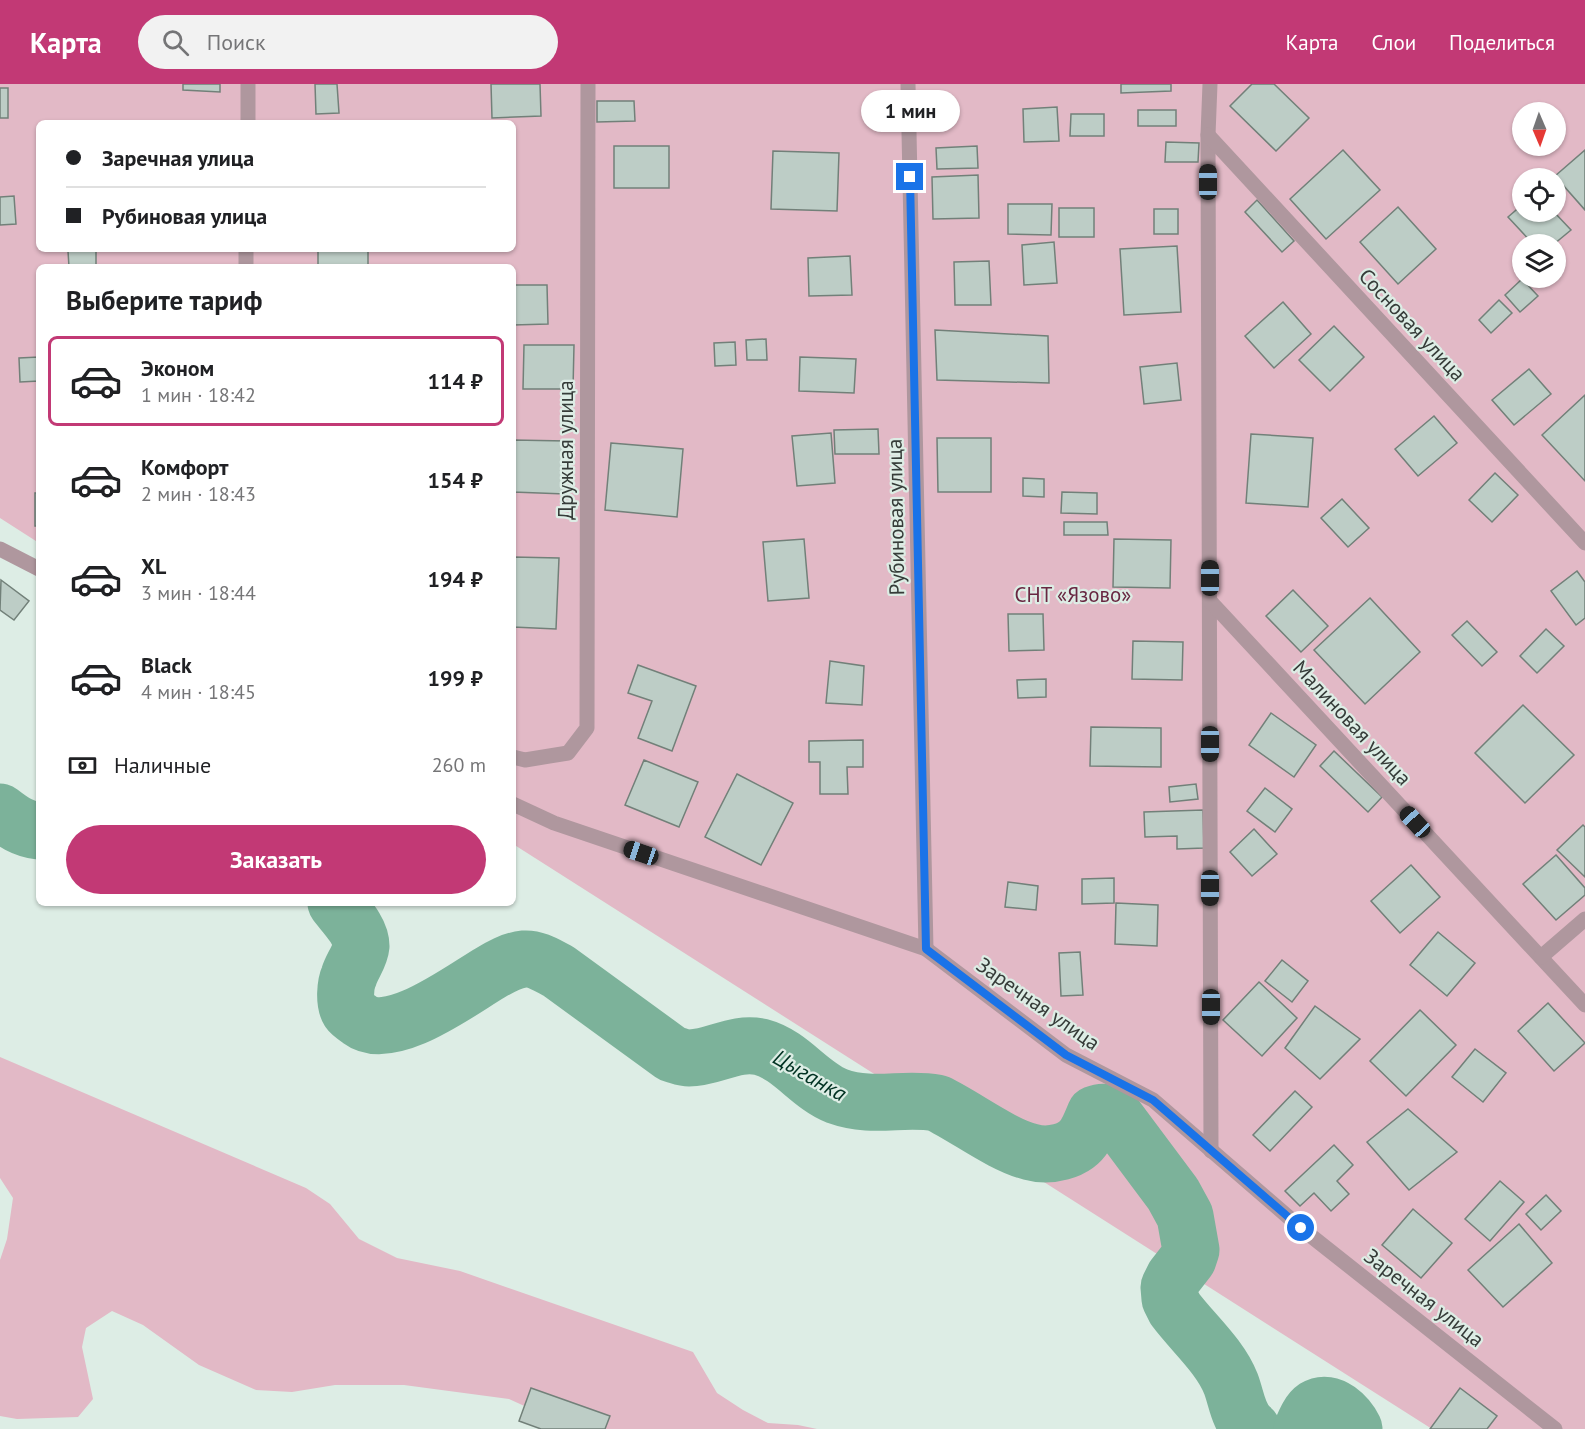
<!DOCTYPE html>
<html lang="ru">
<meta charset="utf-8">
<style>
:root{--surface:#fff;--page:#f2f2f2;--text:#202124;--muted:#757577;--line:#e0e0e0;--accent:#c23975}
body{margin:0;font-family:"PT Sans",sans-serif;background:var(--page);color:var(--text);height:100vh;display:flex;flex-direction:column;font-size:22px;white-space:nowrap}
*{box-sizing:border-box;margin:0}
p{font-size:20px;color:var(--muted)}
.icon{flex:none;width:33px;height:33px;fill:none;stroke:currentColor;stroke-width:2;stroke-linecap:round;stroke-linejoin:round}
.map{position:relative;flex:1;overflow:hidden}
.sheet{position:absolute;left:36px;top:180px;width:480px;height:642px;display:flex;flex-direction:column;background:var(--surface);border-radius:9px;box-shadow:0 2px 4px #0004}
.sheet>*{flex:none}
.hud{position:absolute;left:36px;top:36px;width:480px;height:132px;border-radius:9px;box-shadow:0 2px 4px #0004;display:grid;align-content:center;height:132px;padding:0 30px;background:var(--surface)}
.needle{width:39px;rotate:178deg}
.buttons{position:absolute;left:1512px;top:18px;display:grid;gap:12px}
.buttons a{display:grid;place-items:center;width:54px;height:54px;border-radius:50%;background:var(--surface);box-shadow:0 2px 4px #0004;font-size:30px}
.end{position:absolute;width:27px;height:27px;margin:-14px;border:8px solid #1a73e8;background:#fff;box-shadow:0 0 0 3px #fff}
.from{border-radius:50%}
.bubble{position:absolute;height:42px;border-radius:21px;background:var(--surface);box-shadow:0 2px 4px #0004;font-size:20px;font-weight:800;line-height:42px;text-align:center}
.car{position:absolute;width:18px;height:36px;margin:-18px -9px;border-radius:8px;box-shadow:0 0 4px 2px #0007;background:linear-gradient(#222 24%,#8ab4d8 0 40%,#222 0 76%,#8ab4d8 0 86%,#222 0)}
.hud b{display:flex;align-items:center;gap:21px;height:57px;font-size:22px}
.hud b+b{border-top:2px solid var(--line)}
.hud i{width:15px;height:15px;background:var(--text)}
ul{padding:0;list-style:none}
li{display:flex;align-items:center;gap:18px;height:90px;margin:0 12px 9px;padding:0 18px;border:3px solid transparent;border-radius:9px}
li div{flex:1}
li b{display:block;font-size:22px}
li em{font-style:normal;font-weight:800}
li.current{border-color:var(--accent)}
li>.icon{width:54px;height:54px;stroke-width:1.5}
h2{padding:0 30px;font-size:27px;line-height:72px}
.pay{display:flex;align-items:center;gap:15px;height:66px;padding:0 30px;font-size:22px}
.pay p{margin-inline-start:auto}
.primary-button{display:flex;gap:12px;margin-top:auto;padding:12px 30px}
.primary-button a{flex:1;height:69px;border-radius:36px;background:var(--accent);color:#fff;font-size:24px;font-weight:800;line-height:69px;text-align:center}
header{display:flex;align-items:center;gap:36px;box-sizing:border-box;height:84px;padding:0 30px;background:var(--accent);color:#fff}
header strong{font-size:28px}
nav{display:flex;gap:33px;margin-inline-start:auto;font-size:21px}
.search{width:420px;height:54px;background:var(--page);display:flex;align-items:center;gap:15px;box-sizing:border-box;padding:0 21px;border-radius:33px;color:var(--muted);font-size:22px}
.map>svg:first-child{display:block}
.green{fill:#e2b9c6;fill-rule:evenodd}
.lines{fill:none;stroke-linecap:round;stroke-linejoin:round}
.river{stroke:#7cb29a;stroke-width:57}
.building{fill:#bdcdc6;stroke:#728079;stroke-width:1.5}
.minor{stroke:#af979e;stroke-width:15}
.route{stroke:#1a73e8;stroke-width:8}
.labels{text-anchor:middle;stroke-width:4.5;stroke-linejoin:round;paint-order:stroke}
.street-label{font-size:21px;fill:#363c39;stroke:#ddede5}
.park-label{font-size:21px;fill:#682741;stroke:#ddede5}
.water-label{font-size:22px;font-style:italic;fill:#003222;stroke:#ddede5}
</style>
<header>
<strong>Карта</strong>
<div class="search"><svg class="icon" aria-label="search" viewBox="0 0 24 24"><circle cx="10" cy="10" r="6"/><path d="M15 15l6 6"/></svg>Поиск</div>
<nav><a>Карта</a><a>Слои</a><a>Поделиться</a></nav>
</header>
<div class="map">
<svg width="1585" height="1345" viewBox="0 0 1585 1345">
<rect width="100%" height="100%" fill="#ddede5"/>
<!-- green -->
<g class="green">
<path d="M0,0H1585V1345H1432L513,760V183H39V459L0,434ZM1522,28H1556V62H1522ZM39,39H513V165H39ZM1522,94H1556V128H1522ZM1522,160H1556V194H1522Z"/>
<polygon points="0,973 306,1104 330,1120 359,1155 397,1174 460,1187 693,1268 717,1309 743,1326 768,1339 798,1341 817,1345 575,1345 509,1315 404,1301 335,1301 292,1308 256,1306 199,1281 143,1241 112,1227 86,1244 82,1263 93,1315 78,1333 17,1335 0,1332 0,1176 7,1155 13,1114 0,1094"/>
</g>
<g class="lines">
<!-- river -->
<g class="river">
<path d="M0,728C13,738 23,745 39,747"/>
<path d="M336,819C345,831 361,846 361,862C360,873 352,882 349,892C345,901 344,919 349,927C351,930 357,934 360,936C391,959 461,906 490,889C500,883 512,876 524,875C536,874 548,882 558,887L672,970C677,971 683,974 689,974C714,974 735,957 761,963C791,971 809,1001 837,1012C873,1025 902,1013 937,1019C966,1033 1002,1061 1031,1068C1049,1073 1075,1068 1085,1051C1089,1045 1092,1037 1095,1030C1105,1026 1110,1029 1117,1035L1173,1110L1185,1132L1191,1166L1188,1175L1174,1193L1169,1203L1170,1215L1175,1225C1193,1249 1220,1272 1231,1300C1237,1316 1238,1334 1252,1345"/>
<path d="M1302,1345C1305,1338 1309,1328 1315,1324C1331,1314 1348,1333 1354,1345"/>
</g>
</g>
<!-- building -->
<g class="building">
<polygon points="183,0 220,0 220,8 183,6"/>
<polygon points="315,0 337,0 339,29 316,30"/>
<polygon points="491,0 540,0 541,32 492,34"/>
<polygon points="1121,0 1171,0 1171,7 1121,9"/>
<polygon points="1252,0 1274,0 1309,34 1276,67 1230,22"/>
<rect x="0" y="4" width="8" height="30"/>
<polygon points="597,17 634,17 635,37 597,38"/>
<polygon points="1057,23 1059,57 1024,58 1023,25"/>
<rect x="1138" y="26" width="38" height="16"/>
<polygon points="1071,30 1104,30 1104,52 1070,52"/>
<polygon points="1166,58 1199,59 1198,78 1165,78"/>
<rect x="614" y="62" width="55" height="42"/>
<polygon points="977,62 978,84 937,85 936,64"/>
<polygon points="1343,66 1380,106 1326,155 1290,115"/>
<polygon points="1585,66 1585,126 1555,92"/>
<polygon points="773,67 839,69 837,127 771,125"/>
<polygon points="978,91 979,134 933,135 932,93"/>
<polygon points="14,112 16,140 0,141 0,113"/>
<polygon points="1257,116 1294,157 1282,168 1245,128"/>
<polygon points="1008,120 1052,120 1051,151 1008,150"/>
<polygon points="1522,121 1522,128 1554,128 1571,146 1554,160 1533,160 1508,133"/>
<polygon points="1398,123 1436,165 1398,200 1360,158"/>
<rect x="1059" y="124" width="35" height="29"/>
<rect x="1154" y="125" width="24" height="25"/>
<polygon points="1054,158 1057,199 1024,201 1022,161"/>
<polygon points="1177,162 1181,228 1124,231 1120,165"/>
<polygon points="96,165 96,183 69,183 68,167"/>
<rect x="318" y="165" width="50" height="18"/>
<polygon points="850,172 852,211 809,212 808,174"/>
<polygon points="989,177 991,221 955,221 954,178"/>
<polygon points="1522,195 1538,212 1520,228 1505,211"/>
<polygon points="513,201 547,201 548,240 513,241"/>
<polygon points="1499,216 1512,229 1491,249 1479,236"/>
<polygon points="1283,218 1311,250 1274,284 1245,252"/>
<polygon points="1334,242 1364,273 1330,307 1299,276"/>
<polygon points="935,246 1048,252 1049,299 937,296"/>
<polygon points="766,255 767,276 747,276 746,256"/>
<polygon points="735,258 736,281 715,282 714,259"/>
<polygon points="524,261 574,261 573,305 523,305"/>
<polygon points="39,273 39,297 20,298 19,274"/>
<polygon points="800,273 856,275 854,309 799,307"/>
<polygon points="1177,279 1181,316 1144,320 1140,283"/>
<polygon points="1529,285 1551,310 1514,341 1492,316"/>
<polygon points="1585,311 1585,397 1542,351"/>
<polygon points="1434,332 1457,359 1418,392 1395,365"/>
<polygon points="878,345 879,370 835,370 834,346"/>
<polygon points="831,349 835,399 797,402 792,352"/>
<polygon points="1251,350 1313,354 1308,423 1246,419"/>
<polygon points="937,354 991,354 991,408 938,408"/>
<polygon points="513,356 566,357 565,410 513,408"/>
<polygon points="611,359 683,365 677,433 605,426"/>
<polygon points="1495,389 1518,411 1492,438 1469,416"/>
<polygon points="1023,394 1044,395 1044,413 1023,412"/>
<polygon points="1062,408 1097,409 1097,430 1061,429"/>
<rect x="35" y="409" width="4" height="33"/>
<polygon points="1342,415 1369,444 1348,463 1321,434"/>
<polygon points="1064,438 1107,438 1108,451 1064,451"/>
<polygon points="804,455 809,514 768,517 763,458"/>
<polygon points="1114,455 1171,456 1170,504 1113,503"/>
<polygon points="513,473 559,474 556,545 513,543"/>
<polygon points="1577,487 1585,498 1585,534 1576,541 1551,507"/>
<polygon points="1,496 29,517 14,536 0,526"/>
<polygon points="1293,506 1328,542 1301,568 1266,532"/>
<polygon points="1370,514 1420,568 1365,620 1314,566"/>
<polygon points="1008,530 1043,530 1044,566 1009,567"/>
<polygon points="1467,537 1497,568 1482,582 1452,551"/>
<polygon points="1546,545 1564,562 1537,589 1520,572"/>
<polygon points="1133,557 1183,558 1182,596 1132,595"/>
<polygon points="830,577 864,582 862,621 826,619"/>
<polygon points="638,581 696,602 672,667 638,654 652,617 628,609"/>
<polygon points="1046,595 1046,613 1018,614 1017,596"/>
<polygon points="1523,621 1574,671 1525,719 1475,669"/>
<polygon points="1271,629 1316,661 1294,693 1249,661"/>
<polygon points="1091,643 1161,644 1161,683 1090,682"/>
<polygon points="863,656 863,683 847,683 848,710 820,710 820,678 809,678 809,657"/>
<polygon points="1334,667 1382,713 1368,728 1320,682"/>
<polygon points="644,676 698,698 679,743 625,721"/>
<polygon points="737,690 793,719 761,781 705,753"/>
<polygon points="1196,700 1198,715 1170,718 1169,703"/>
<polygon points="1265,704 1292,725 1275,748 1247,727"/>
<polygon points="1203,726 1204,764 1177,765 1177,752 1145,753 1144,728"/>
<polygon points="1583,741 1585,743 1585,793 1557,766"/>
<polygon points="1254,745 1277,770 1252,792 1230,768"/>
<polygon points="1556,771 1585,804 1585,811 1556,836 1523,800"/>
<polygon points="1411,781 1440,813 1400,849 1371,817"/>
<polygon points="1114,794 1114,819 1082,820 1082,795"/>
<polygon points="1008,798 1038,802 1036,826 1005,823"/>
<polygon points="1116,819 1158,821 1157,862 1115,860"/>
<polygon points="1438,848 1475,879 1447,912 1410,881"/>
<polygon points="1080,868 1083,911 1061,912 1059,869"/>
<polygon points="1282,876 1308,897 1292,918 1265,897"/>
<polygon points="1259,898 1297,934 1262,972 1223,936"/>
<polygon points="1548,919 1585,959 1554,987 1518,947"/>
<polygon points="1315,922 1360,955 1320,995 1285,964"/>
<polygon points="1420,926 1456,961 1406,1012 1370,977"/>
<polygon points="1475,965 1506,989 1483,1018 1452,993"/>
<polygon points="1295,1007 1312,1023 1270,1067 1253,1051"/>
<polygon points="1408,1025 1457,1068 1409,1106 1367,1058"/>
<polygon points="1334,1061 1353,1081 1337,1097 1349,1110 1331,1127 1314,1109 1300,1122 1285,1107"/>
<polygon points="1500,1097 1524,1118 1490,1157 1465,1135"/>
<polygon points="1546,1111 1561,1127 1541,1146 1526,1130"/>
<polygon points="1413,1125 1452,1159 1421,1194 1382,1161"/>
<polygon points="1519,1140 1552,1179 1503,1223 1468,1186"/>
<polygon points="531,1304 610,1332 605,1345 541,1345 519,1337"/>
<polygon points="1460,1304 1497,1332 1487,1345 1430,1345"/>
</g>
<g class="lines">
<!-- minor -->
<g class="minor">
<polyline points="908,0 926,865"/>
<polyline points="1210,0 1208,51 1211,1067"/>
<polyline points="248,39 248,0"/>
<polyline points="1208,51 1585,459"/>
<polyline points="246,183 246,165"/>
<polyline points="0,465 39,485"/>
<polyline points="1210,517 1585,921"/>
<polyline points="513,673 525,676 568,669 587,644 588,0"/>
<polyline points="513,720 554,739 926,865 1066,971 1153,1016 1301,1144 1555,1345"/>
<polyline points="1541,873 1585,835"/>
</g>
</g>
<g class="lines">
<!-- route -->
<polyline class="route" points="910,93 926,865 1066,971 1153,1016 1301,1144"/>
</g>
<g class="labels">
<!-- street labels -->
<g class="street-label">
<text transform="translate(1412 241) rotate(47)" y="7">Сосновая улица</text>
<text transform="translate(566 366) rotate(-90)" y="7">Дружная улица</text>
<text transform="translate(896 433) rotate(-91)" y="7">Рубиновая улица</text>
<text transform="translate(1352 639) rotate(47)" y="7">Малиновая улица</text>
<text transform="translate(1038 920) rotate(35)" y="7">Заречная улица</text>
<text transform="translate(1424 1214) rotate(38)" y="7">Заречная улица</text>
</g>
<!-- park labels -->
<g class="park-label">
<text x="1073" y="518">СНТ «Язово»</text>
</g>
<!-- water labels -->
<g class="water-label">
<text transform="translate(810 991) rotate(30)" y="8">Цыганка</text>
</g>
</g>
</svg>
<div class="buttons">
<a><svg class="needle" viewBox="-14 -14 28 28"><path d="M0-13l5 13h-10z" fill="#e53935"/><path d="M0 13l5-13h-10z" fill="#757577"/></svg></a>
<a><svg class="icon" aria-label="locate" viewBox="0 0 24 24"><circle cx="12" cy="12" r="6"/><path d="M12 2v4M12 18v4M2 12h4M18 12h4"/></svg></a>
<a><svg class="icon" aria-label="layers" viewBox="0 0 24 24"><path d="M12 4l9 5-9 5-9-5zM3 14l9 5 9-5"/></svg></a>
</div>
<i class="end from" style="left:1301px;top:1144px"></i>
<i class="end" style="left:910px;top:93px"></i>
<div class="bubble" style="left:861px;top:6px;width:99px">1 мин</div>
<i class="car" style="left:1208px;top:98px;rotate:0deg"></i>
<i class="car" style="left:1210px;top:494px;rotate:0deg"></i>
<i class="car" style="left:1210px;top:660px;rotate:180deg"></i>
<i class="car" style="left:1415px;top:738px;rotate:317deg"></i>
<i class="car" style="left:641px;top:769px;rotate:289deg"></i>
<i class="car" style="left:1210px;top:804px;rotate:180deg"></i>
<i class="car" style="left:1211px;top:923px;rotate:180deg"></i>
<div class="hud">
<b><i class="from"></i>Заречная улица</b>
<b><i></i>Рубиновая улица</b>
</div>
<section class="sheet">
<h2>Выберите тариф</h2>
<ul>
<li class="current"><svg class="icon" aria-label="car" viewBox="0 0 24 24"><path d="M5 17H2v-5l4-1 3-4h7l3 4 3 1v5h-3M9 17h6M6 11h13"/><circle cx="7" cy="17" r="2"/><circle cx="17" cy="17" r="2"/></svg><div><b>Эконом</b><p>1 мин · 18:42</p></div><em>114 ₽</em></li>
<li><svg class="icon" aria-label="car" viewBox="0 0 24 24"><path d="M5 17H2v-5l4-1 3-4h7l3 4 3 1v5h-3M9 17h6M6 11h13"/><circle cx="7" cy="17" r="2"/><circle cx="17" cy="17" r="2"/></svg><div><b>Комфорт</b><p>2 мин · 18:43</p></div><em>154 ₽</em></li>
<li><svg class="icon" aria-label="car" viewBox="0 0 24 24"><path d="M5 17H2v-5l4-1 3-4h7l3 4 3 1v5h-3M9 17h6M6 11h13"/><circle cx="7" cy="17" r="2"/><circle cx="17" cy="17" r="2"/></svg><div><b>XL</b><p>3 мин · 18:44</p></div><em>194 ₽</em></li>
<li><svg class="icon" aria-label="car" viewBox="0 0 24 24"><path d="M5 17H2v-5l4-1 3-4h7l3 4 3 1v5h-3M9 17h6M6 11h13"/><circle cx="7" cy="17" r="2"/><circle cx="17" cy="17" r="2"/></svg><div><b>Black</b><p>4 мин · 18:45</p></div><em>199 ₽</em></li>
</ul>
<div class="pay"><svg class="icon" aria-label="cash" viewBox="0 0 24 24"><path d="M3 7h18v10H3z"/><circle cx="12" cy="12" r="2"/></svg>Наличные<p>260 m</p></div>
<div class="primary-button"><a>Заказать</a></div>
</section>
</div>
